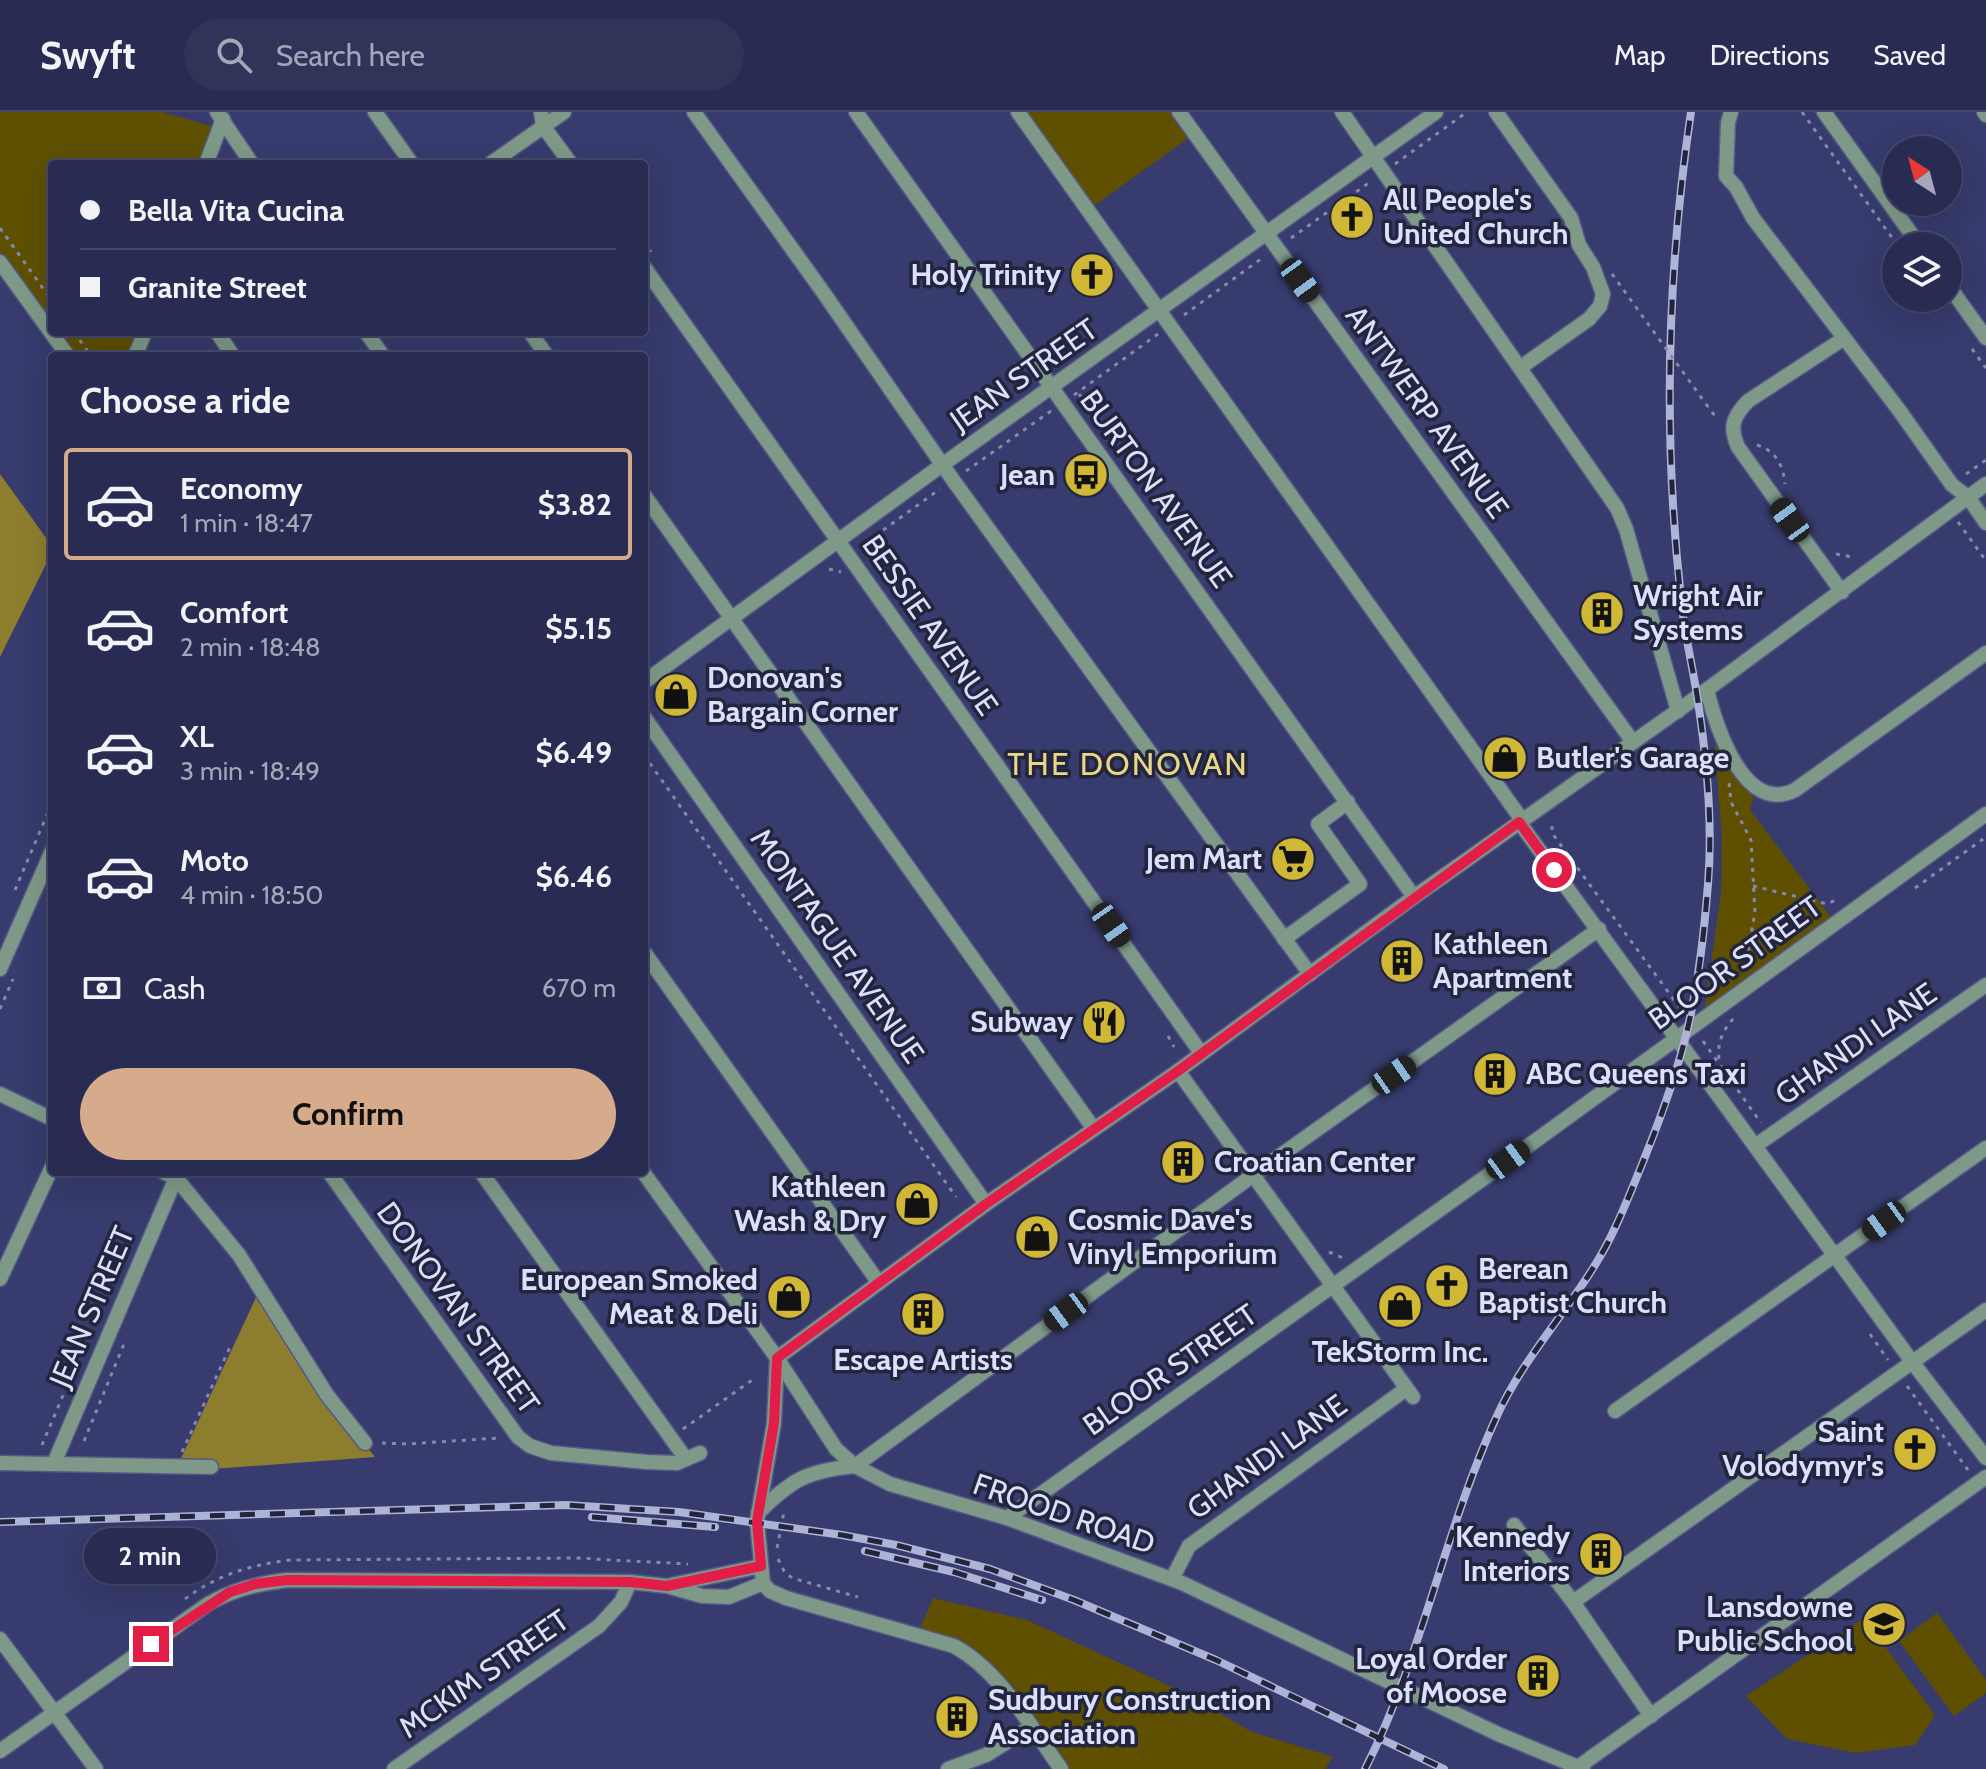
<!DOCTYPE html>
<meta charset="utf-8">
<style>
:root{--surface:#292c52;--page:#313459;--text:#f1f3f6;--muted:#a5a7b8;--line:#454869;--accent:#d6ab8b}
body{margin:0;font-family:Cabin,sans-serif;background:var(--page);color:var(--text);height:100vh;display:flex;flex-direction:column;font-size:30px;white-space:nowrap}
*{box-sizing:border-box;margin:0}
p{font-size:26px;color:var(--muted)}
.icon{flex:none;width:44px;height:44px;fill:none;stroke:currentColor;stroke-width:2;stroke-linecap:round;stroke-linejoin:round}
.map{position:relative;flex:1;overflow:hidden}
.drawer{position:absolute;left:48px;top:240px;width:600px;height:824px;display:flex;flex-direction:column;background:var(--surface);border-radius:8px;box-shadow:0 8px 32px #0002,0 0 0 2px var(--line)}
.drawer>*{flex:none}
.guide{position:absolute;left:48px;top:48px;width:600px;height:176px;border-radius:8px;box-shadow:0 8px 32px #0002,0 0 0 2px var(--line);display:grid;align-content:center;height:176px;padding:0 32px;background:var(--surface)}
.needle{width:52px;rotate:324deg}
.buttons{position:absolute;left:1882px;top:24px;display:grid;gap:16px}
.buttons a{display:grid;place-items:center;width:80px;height:80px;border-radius:50%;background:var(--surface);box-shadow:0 8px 32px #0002,0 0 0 2px var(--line);font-size:40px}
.end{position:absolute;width:36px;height:36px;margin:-18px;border:10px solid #e11d48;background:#fff;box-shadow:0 0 0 4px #fff}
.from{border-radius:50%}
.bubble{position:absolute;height:56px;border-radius:28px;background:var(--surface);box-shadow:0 8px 32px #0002,0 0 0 2px var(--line);font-size:26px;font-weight:800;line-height:56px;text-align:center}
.car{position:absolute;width:24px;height:48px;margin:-24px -12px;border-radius:10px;box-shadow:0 0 6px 2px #0007;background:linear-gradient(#222 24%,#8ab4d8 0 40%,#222 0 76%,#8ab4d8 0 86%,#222 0)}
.guide b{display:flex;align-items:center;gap:28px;height:76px;font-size:30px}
.guide b+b{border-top:2px solid var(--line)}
.guide i{width:20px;height:20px;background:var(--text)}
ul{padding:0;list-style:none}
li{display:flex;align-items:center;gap:24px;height:112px;margin:0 16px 12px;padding:0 16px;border:4px solid transparent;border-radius:8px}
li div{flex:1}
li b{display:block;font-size:30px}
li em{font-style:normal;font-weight:800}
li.active{border-color:var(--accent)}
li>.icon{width:72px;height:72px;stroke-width:1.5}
h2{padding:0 32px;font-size:36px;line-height:96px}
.pay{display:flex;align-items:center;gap:20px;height:88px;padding:0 32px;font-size:30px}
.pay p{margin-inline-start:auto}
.button{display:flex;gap:16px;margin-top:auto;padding:16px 32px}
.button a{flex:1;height:92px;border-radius:48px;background:var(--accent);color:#111;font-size:32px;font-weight:800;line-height:92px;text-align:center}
header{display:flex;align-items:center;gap:48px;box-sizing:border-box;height:112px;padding:0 40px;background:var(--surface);border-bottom:2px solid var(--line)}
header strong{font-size:38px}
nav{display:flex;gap:44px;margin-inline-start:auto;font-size:28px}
.search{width:560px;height:72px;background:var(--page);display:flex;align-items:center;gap:20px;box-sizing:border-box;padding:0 28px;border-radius:44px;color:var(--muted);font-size:30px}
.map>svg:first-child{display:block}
.green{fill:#5e5000}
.forest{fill:#8d7d2e}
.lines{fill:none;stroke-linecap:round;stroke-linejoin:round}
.minor-casing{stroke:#545987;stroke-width:17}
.path{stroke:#8489b2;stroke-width:3;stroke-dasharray:4 6;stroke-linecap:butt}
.minor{stroke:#7e9988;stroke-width:14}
.rail-casing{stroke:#aeb4d7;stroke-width:8}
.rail{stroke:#23253c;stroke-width:5;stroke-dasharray:15;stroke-linecap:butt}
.path-bridge{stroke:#8489b2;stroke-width:3;stroke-dasharray:4 6;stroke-linecap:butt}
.route{stroke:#e11d48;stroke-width:10}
.labels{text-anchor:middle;stroke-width:7;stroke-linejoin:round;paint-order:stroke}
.poi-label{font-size:30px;font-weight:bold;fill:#dae0fe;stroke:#23253c;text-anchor:start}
.street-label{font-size:30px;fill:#dae0fe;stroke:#23253c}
.neighbourhood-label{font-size:32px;letter-spacing:2px;fill:#e8d789;stroke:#23253c}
</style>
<header>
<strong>Swyft</strong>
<div class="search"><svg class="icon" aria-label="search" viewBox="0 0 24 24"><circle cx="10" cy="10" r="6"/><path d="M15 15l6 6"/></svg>Search here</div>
<nav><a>Map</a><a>Directions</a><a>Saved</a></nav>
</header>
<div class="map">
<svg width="1986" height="1657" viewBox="0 0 1986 1657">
<rect width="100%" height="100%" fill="#373b6d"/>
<!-- green -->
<g class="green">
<polygon points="0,0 162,0 218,16 207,52 52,52 52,220 153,220 145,244 58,244 0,163"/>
<polygon points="1019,0 1178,0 1194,22 1088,98"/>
<polygon points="1722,629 1754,681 1750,698 1836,812 1703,909 1721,780 1722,729 1715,634"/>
<polygon points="933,1486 1027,1508 1187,1582 1250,1619 1333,1645 1325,1657 1064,1657 989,1556 918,1521"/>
<polygon points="1937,1501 1986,1568 1986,1581 1954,1604 1899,1529"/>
<polygon points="1864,1506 1935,1603 1915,1633 1856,1641 1787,1627 1746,1584"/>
</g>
<!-- forest -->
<g class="forest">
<polygon points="0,362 52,434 52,440 0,545"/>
<polygon points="259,1179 326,1284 375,1345 212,1357 177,1355"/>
</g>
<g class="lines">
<!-- minor casing -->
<g class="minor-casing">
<g id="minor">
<polyline points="217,0 252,52"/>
<polyline points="375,0 412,52"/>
<polyline points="541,0 543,14 571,52"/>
<polyline points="694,0 823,180 953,368 1310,862"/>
<polyline points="856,0 1414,785"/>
<polyline points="1018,0 1522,708"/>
<polyline points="1179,0 1633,630"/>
<polyline points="1342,0 1617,396 1626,417 1678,599"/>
<polyline points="1496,0 1571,106 1579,133 1593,155 1603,182 1600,194 1589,207 1521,255"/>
<polyline points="1731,0 1728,11 1726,64 1736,75 1753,106 1899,298 1952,373 1968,385 1986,411"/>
<polyline points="1824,0 1920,134"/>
<polyline points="1984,0 1986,3"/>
<polyline points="206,52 223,7"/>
<polyline points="490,52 564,0"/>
<polyline points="0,150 68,244"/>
<polyline points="644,155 1201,941"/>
<polyline points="1948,173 1986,226"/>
<polyline points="217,220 233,244"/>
<polyline points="366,220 383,244"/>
<polyline points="530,220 547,244"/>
<polyline points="135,244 145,220"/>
<polyline points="644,383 1094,1017"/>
<path d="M1842,480L1738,335C1729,314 1733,305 1748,289L1843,227"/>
<polyline points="644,570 942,353 1436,0"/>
<path d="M1707,578C1716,614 1744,704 1795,678L1986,541"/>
<polyline points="644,605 986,1092"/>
<polyline points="1519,710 1913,1251 1986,1346"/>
<polyline points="1284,827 1360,772 1318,712 1348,690"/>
<polyline points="644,840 879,1171"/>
<polyline points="0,857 52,739"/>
<polyline points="1178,959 1413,1285"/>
<polyline points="0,982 52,1007"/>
<polyline points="1755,1034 1986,873"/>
<polyline points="163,1060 176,1066 239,1143 327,1283 365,1331"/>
<polyline points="329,1060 518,1325 530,1334 551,1341 647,1350 677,1351 700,1341"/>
<polyline points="481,1060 686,1347"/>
<polyline points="643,1060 777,1246 836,1337 855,1354 890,1372 1007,1406 1182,1471 1498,1622 1583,1657"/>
<polyline points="0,1167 52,1055"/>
<polyline points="1615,1299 1986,1036"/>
<polyline points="0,1351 211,1355"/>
<polyline points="54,1351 178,1061"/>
<polyline points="855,1354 1267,1053 1599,817"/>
<path d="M758,1401C792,1367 807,1359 855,1354"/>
<polyline points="1007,1406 1484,1066 1986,702"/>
<polyline points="1514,1413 1573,1490 1651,1604"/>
<polyline points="1172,1467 1189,1434 1406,1277"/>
<polyline points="763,1471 757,1409 774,1311 777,1246 986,1092 1178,959 1414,785 1697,585 1986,372"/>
<path d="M763,1471L770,1479L786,1486L954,1534C1000,1559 1031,1615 1061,1657"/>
<polyline points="671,1473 761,1454"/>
<polyline points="1573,1490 1986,1198"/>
<polyline points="0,1527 96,1657"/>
<path d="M0,1639L208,1492C234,1477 257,1472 287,1468L630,1470L667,1474L702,1484L729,1485L763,1471"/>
<polyline points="1578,1655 1986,1365"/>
<polyline points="394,1657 599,1514 621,1490 630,1470"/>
<polyline points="948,1657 986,1643 1031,1615"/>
</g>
</g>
<!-- path -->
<g class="path">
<polyline points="1802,0 1898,134"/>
<polyline points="1395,52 1467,0"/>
<polyline points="0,116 52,189"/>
<polyline points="1291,126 1370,70"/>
<polyline points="644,130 651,140"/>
<polyline points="1948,148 1955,158"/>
<polyline points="1184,203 1265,144"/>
<polyline points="74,220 91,244"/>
<polyline points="345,220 351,228"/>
<polyline points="1972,237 1986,256"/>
<polyline points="1079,282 1109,325"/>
<polyline points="1074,283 1158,222"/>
<polyline points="1706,292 1718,308"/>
<path d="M1757,333C1776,339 1783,353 1785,372"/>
<polyline points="966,359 1051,299"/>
<polyline points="1966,362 1986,348"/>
<polyline points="1958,410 1986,449"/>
<polyline points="875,424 940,377"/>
<polyline points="1836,442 1852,445"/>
<polyline points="829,457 841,460"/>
<polyline points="644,643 956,1085"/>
<polyline points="1729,671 1731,690 1751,728 1755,800 1745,857"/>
<polyline points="1552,714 1552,721 1685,903"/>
<polyline points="1753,774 1827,792 1838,787"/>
<polyline points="1915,776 1986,725"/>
<polyline points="15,778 52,691"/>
<polyline points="0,897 13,867"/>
<polyline points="1168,924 1174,935"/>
<polyline points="1703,929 1761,1011"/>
<path d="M1719,947C1717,931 1723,918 1733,907"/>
<polyline points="1329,1140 1343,1146"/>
<polyline points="1870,1222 1888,1248"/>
<polyline points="1907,1274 1968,1358"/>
<polyline points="683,1317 755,1266"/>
<polyline points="84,1329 124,1232"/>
<polyline points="382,1331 407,1332 498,1326"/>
<polyline points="42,1333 64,1281"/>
<polyline points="182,1340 230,1235"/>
<polyline points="1058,1403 1056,1395 1060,1389"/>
<polyline points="777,1436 784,1400"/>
<polyline points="778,1447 784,1459 792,1466 858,1485"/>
<path d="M185,1487C217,1463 250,1453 290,1448L575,1446L688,1452"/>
</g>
<!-- minor -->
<use href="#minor" class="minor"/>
<!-- rail casing -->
<g class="rail-casing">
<g id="rail">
<polyline points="592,1405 715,1415"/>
<polyline points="0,1410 566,1393 679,1400 842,1423 896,1433 990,1457 1074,1488 1216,1548 1444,1657"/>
<polyline points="865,1439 954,1460 1042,1488"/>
<path d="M1365,1657C1422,1545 1444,1420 1496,1306C1521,1250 1563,1205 1595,1153C1612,1126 1624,1096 1636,1067C1655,1021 1673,975 1685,927C1698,877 1704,823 1708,772C1713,712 1707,649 1698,590C1693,555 1684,521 1681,486C1663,325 1667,161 1691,0"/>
</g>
</g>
<!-- rail -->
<use href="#rail" class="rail"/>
<!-- path-bridge -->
<polyline class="path-bridge" points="1612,162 1706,292"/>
</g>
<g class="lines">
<!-- route -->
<polyline class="route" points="151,1532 230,1480 255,1472 287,1468 630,1470 667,1474 761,1454 757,1409 774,1311 777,1246 986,1092 1178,959 1519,710 1554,758"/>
</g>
<!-- icons -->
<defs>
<g id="church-disc" transform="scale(2.3)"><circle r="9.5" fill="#d0b736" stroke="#23253c"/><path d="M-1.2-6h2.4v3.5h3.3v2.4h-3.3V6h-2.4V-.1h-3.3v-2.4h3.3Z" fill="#111"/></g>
<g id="bus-disc" transform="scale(2.3)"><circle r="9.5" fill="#d0b736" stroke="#23253c"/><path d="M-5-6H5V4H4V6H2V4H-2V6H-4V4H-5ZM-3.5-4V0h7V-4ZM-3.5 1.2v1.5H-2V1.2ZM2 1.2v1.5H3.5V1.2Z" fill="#111"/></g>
<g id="building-disc" transform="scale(2.3)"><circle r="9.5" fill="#d0b736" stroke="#23253c"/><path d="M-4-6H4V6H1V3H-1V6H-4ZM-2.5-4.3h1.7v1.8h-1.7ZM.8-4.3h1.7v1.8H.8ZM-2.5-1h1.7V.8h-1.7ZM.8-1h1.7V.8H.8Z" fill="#111"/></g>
<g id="shop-disc" transform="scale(2.3)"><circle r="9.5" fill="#d0b736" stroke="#23253c"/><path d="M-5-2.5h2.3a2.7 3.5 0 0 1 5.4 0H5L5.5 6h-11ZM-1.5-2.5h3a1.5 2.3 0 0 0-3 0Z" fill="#111"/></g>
<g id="supermarket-disc" transform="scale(2.3)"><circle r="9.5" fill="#d0b736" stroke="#23253c"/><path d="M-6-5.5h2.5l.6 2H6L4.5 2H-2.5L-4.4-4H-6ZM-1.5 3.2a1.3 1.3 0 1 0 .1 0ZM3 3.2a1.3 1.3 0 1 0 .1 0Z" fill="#111"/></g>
<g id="restaurant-disc" transform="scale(2.3)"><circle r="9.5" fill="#d0b736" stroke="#23253c"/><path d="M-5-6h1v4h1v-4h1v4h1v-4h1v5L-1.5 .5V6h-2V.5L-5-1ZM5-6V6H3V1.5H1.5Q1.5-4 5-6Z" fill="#111"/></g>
<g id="school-disc" transform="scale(2.3)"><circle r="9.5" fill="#d0b736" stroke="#23253c"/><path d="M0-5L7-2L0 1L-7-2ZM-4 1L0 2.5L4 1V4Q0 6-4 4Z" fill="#111"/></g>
</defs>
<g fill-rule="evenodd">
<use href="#church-disc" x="1352" y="105"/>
<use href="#church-disc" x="1092" y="163"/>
<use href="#bus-disc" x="1086" y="363"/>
<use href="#building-disc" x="1602" y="501"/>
<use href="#shop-disc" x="676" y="583"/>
<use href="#shop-disc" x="1505" y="646"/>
<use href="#supermarket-disc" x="1293" y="747"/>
<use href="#building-disc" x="1402" y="849"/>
<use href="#restaurant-disc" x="1104" y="910"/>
<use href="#building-disc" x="1495" y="962"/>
<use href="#building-disc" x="1183" y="1050"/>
<use href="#shop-disc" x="917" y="1092"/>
<use href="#shop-disc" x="1037" y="1125"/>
<use href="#church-disc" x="1447" y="1174"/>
<use href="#shop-disc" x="789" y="1185"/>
<use href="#shop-disc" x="1400" y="1194"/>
<use href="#building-disc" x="923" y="1202"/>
<use href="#church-disc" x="1915" y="1337"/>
<use href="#building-disc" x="1601" y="1442"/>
<use href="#school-disc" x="1884" y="1512"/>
<use href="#building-disc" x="1538" y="1564"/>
<use href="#building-disc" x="957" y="1605"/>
</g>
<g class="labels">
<!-- poi labels -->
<g class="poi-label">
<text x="1383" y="98">All People's<tspan x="1383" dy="34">United Church</tspan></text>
<text x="1061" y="173" text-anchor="end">Holy Trinity</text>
<text x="1055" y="373" text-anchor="end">Jean</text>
<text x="1633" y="494">Wright Air<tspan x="1633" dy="34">Systems</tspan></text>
<text x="707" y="576">Donovan's<tspan x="707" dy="34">Bargain Corner</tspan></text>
<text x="1536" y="656">Butler's Garage</text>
<text x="1262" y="757" text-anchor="end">Jem Mart</text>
<text x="1433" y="842">Kathleen<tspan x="1433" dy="34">Apartment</tspan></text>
<text x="1073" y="920" text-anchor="end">Subway</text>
<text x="1526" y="972">ABC Queens Taxi</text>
<text x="1214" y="1060">Croatian Center</text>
<text x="886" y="1085" text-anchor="end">Kathleen<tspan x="886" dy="34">Wash &amp; Dry</tspan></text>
<text x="1068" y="1118">Cosmic Dave's<tspan x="1068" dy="34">Vinyl Emporium</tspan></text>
<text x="1478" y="1167">Berean<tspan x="1478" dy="34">Baptist Church</tspan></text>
<text x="758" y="1178" text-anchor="end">European Smoked<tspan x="758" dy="34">Meat &amp; Deli</tspan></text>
<text x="1400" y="1250" text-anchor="middle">TekStorm Inc.</text>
<text x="923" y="1258" text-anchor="middle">Escape Artists</text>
<text x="1884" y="1330" text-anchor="end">Saint<tspan x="1884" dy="34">Volodymyr's</tspan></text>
<text x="1570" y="1435" text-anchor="end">Kennedy<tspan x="1570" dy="34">Interiors</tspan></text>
<text x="1853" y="1505" text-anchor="end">Lansdowne<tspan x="1853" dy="34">Public School</tspan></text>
<text x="1507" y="1557" text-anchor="end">Loyal Order<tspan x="1507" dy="34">of Moose</tspan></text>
<text x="988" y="1598">Sudbury Construction<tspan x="988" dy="34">Association</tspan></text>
</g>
<!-- street labels -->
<g class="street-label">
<text transform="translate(1024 263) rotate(-35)" y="10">JEAN STREET</text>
<text transform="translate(1427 300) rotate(54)" y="10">ANTWERP AVENUE</text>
<text transform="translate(1156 377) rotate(54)" y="10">BURTON AVENUE</text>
<text transform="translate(930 513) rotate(55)" y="10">BESSIE AVENUE</text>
<text transform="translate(837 834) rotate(55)" y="10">MONTAGUE AVENUE</text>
<text transform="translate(1735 851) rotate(-36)" y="10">BLOOR STREET</text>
<text transform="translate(1856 932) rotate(-35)" y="10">GHANDI LANE</text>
<text transform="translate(92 1195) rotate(-67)" y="10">JEAN STREET</text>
<text transform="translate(458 1196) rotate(54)" y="10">DONOVAN STREET</text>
<text transform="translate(1170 1258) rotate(-35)" y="10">BLOOR STREET</text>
<text transform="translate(1267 1345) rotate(-36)" y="10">GHANDI LANE</text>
<text transform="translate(1064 1402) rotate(19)" y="10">FROOD ROAD</text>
<text transform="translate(484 1562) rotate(-35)" y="10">MCKIM STREET</text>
</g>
<!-- neighbourhood labels -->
<g class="neighbourhood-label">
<text x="1128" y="663">THE DONOVAN</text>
</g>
</g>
</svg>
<div class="buttons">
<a><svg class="needle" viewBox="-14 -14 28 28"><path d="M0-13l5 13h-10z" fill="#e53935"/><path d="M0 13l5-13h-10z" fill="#a5a7b8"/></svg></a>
<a><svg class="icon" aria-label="layers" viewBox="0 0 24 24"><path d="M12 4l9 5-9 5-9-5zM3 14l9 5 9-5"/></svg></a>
</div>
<i class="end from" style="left:1554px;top:758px"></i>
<i class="end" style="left:151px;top:1532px"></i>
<div class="bubble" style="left:84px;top:1416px;width:132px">2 min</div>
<i class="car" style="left:1300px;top:168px;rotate:144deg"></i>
<i class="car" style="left:1790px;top:408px;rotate:324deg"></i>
<i class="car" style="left:1111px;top:813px;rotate:145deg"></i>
<i class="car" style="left:1394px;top:963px;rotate:55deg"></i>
<i class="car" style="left:1508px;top:1048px;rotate:54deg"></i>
<i class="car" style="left:1884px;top:1109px;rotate:234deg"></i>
<i class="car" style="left:1066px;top:1200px;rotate:234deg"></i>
<div class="guide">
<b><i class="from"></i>Bella Vita Cucina</b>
<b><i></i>Granite Street</b>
</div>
<section class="drawer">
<h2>Choose a ride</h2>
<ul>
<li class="active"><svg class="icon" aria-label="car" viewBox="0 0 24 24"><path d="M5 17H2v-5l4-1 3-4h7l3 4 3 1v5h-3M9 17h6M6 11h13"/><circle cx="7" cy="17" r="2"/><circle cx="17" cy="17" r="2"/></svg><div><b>Economy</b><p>1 min · 18:47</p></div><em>$3.82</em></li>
<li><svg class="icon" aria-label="car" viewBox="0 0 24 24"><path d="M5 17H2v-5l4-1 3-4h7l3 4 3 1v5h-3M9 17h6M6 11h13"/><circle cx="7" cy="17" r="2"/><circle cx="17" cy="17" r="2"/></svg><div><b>Comfort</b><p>2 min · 18:48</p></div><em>$5.15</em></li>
<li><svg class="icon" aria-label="car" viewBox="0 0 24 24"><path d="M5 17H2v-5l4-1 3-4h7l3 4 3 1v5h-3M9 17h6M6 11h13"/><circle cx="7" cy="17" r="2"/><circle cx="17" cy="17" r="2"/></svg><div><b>XL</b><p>3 min · 18:49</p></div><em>$6.49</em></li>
<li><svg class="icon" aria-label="car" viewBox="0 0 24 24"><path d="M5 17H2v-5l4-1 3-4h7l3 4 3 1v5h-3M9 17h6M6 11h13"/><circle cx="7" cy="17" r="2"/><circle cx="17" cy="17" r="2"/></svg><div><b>Moto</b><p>4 min · 18:50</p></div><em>$6.46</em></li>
</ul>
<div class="pay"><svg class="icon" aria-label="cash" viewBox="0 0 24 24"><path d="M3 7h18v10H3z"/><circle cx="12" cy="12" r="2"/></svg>Cash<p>670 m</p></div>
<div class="button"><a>Confirm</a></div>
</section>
</div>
